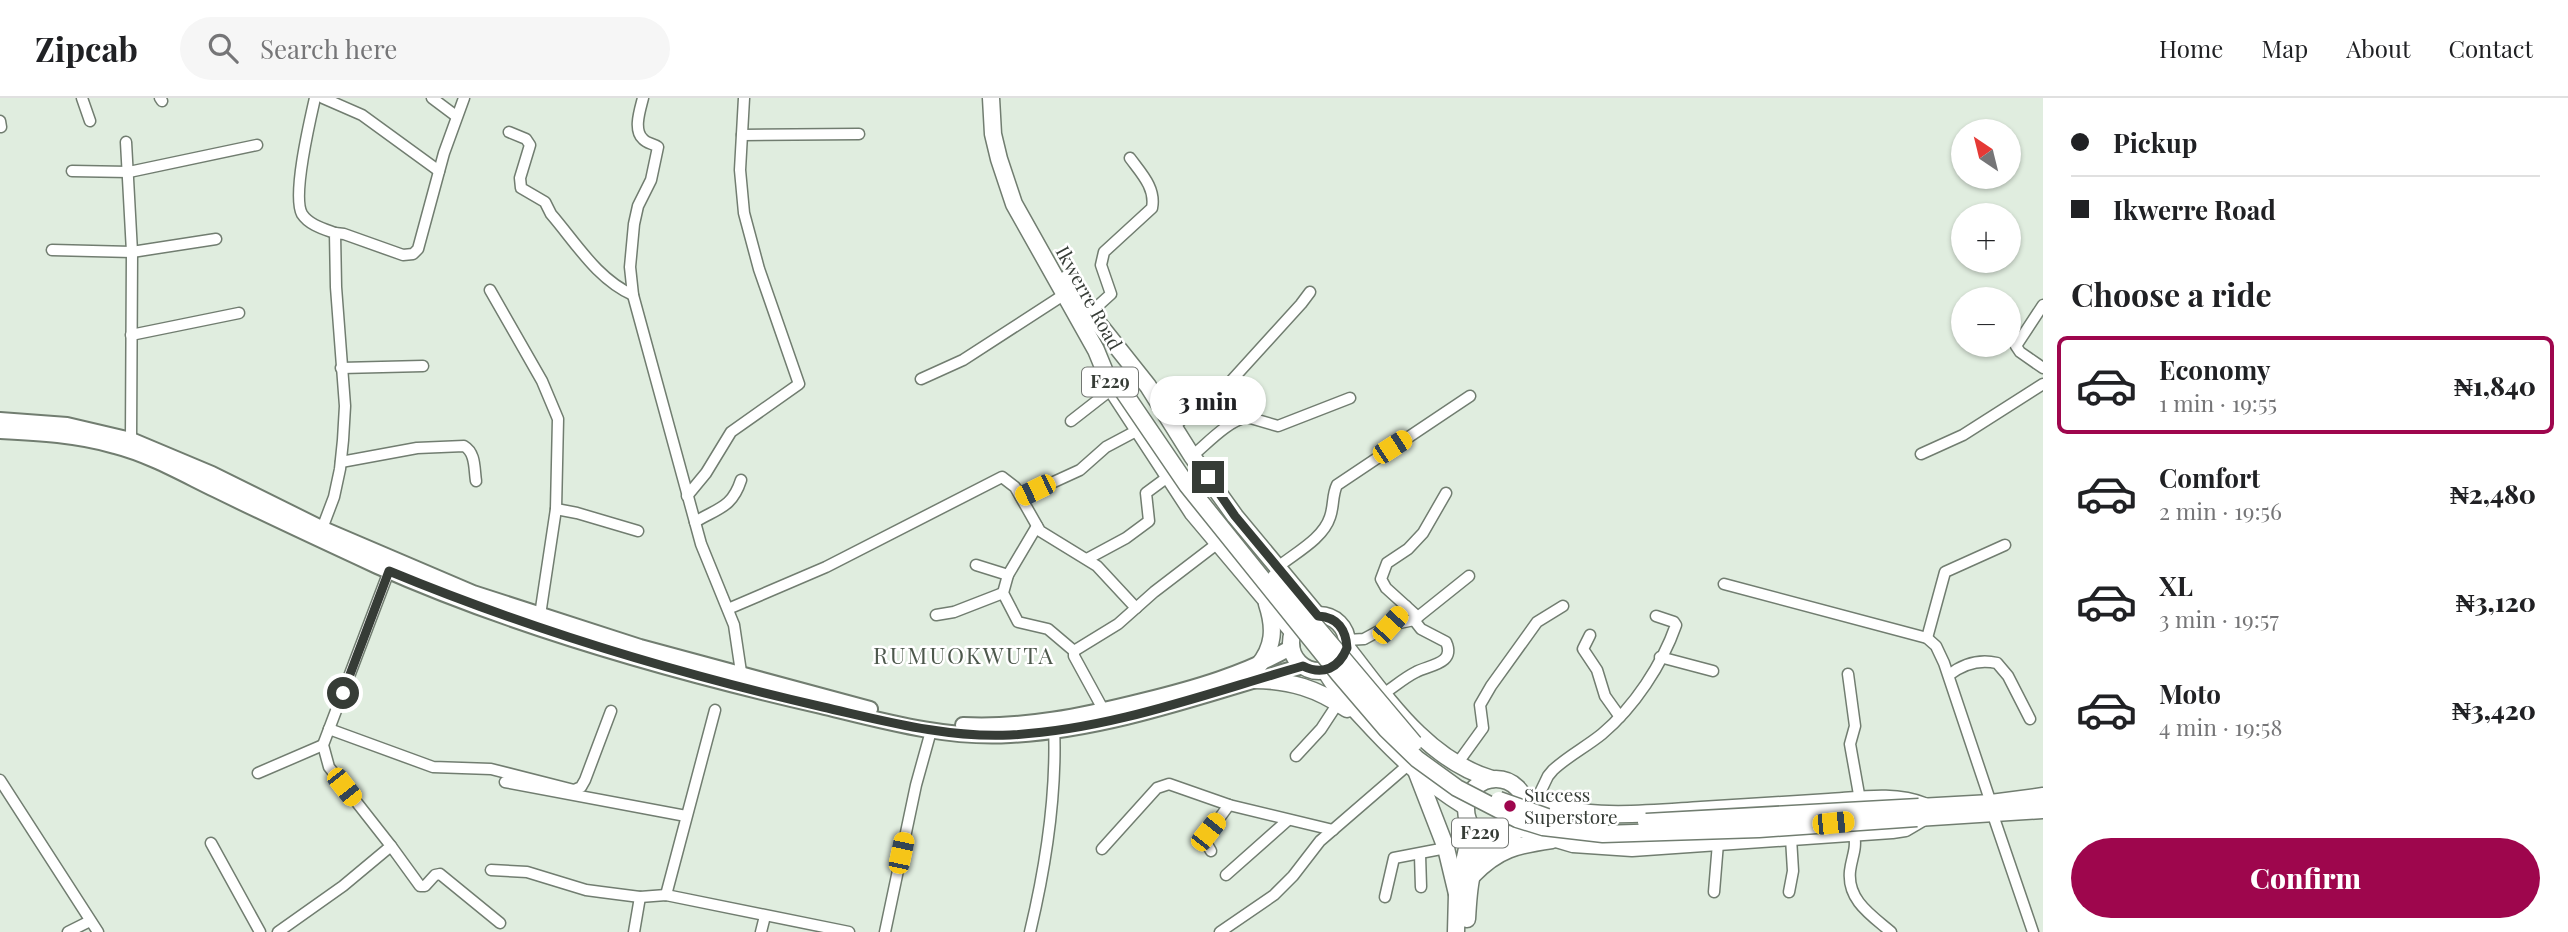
<!DOCTYPE html>
<meta charset="utf-8">
<style>
:root{--surface:#fff;--page:#f6f6f6;--text:#202124;--muted:#757577;--line:#e0e0e0;--accent:#9e064d}
body{margin:0;font-family:"Playfair Display",serif;background:var(--page);color:var(--text);height:100vh;display:flex;flex-direction:column;font-size:26px;white-space:nowrap}
*{box-sizing:border-box;margin:0}
p{font-size:23px;color:var(--muted)}
.icon{flex:none;width:38px;height:38px;fill:none;stroke:currentColor;stroke-width:2;stroke-linecap:round;stroke-linejoin:round}
.map{position:relative;flex:1;overflow:hidden}
.details{display:flex;flex-direction:column;background:var(--surface);width:525px}
.details>*{flex:none}
.top-card{display:grid;align-content:center;height:154px;padding:0 28px;background:var(--surface)}
.needle{width:46px;rotate:325deg}
.buttons{position:absolute;left:1951px;top:21px;display:grid;gap:14px}
.buttons a{display:grid;place-items:center;width:70px;height:70px;border-radius:50%;background:var(--surface);box-shadow:0 2px 5px #0004;font-size:35px}
.end{position:absolute;width:32px;height:32px;margin:-16px;border:9px solid #363c36;background:#fff;box-shadow:0 0 0 4px #fff}
.from{border-radius:50%}
.bubble{position:absolute;height:49px;border-radius:24px;background:var(--surface);box-shadow:0 2px 5px #0004;font-size:23px;font-weight:800;line-height:49px;text-align:center}
.car{position:absolute;width:21px;height:42px;margin:-21px -10px;border-radius:9px;box-shadow:0 0 5px 2px #0007;background:linear-gradient(#f5c518 24%,#345 0 40%,#f5c518 0 76%,#345 0 86%,#f5c518 0)}
.top-card b{display:flex;align-items:center;gap:24px;height:66px;font-size:26px}
.top-card b+b{border-top:2px solid var(--line)}
.top-card i{width:18px;height:18px;background:var(--text)}
ul{padding:0;list-style:none}
li{display:flex;align-items:center;gap:21px;height:98px;margin:0 14px 10px;padding:0 14px;border:4px solid transparent;border-radius:10px}
li div{flex:1}
li b{display:block;font-size:26px}
li em{font-style:normal;font-weight:800}
li.selected{border-color:var(--accent)}
li>.icon{width:63px;height:63px;stroke-width:1.5}
h2{padding:0 28px;font-size:32px;line-height:84px}
.primary-button{display:flex;gap:14px;margin-top:auto;padding:14px 28px}
.primary-button a{flex:1;height:80px;border-radius:42px;background:var(--accent);color:#fff;font-size:28px;font-weight:800;line-height:80px;text-align:center}
header{display:flex;align-items:center;gap:42px;box-sizing:border-box;height:98px;padding:0 35px;background:var(--surface);border-bottom:2px solid var(--line)}
header strong{font-size:33px}
nav{display:flex;gap:38px;margin-inline-start:auto;font-size:24px}
.search{width:490px;height:63px;background:var(--page);display:flex;align-items:center;gap:18px;box-sizing:border-box;padding:0 24px;border-radius:38px;color:var(--muted);font-size:26px}
main{display:flex;flex:1;min-height:0}
.map>svg:first-child{display:block}
.lines{fill:none;stroke-linecap:round;stroke-linejoin:round}
.street-casing{stroke:#717d70;stroke-width:13}
.secondary-casing{stroke:#717d70;stroke-width:18}
.primary-casing{stroke:#717d70;stroke-width:19}
.street{stroke:#fff;stroke-width:10}
.secondary{stroke:#fff;stroke-width:14}
.primary{stroke:#fff;stroke-width:16}
.primary-bridge-casing{stroke:#717d70;stroke-width:19;stroke-linecap:butt}
.primary-bridge{stroke:#fff;stroke-width:16}
.route{stroke:#363c36;stroke-width:9}
.poi-dot{fill:#9e064d;stroke:#fff;stroke-width:2.5}
.labels{text-anchor:middle;stroke-width:5;stroke-linejoin:round;paint-order:stroke}
.shield{fill:#fff;stroke:#727672;stroke-width:2}
.shield-label{font-size:18px;font-weight:bold;fill:#363c36}
.street-label{font-size:19px;fill:#363c36;stroke:#fff}
.poi-label{font-size:19px;fill:#363c36;stroke:#fff;text-anchor:start}
.quarter-label{font-size:23px;letter-spacing:2px;fill:#4d584c;stroke:#fff}
</style>
<header>
<strong>Zipcab</strong>
<div class="search"><svg class="icon" aria-label="search" viewBox="0 0 24 24"><circle cx="10" cy="10" r="6"/><path d="M15 15l6 6"/></svg>Search here</div>
<nav><a>Home</a><a>Map</a><a>About</a><a>Contact</a></nav>
</header>
<main>
<div class="map">
<svg width="2043" height="834" viewBox="0 0 2043 834">
<rect width="100%" height="100%" fill="#e0eddf"/>
<g class="lines">
<!-- street casing -->
<g class="street-casing">
<g id="street">
<polyline points="82,0 90,23"/>
<polyline points="160,0 162,3"/>
<path d="M315,0C310,22 292,98 302,116C309,127 324,131 335,135L336,189L345,308L343,342L340,371L334,399L320,436"/>
<polyline points="323,0 362,17 439,73"/>
<polyline points="432,0 456,18"/>
<path d="M643,0C640,12 633,32 643,41C647,46 653,45 658,49L651,82L638,108L634,126L630,169L633,197L701,446L734,527L741,574"/>
<polyline points="0,23 1,29"/>
<path d="M509,34L526,41L530,47L520,80L521,90L545,104L551,116C576,145 597,181 633,197"/>
<polyline points="742,37 859,36"/>
<polyline points="126,44 132,154 131,342"/>
<polyline points="72,73 129,74 257,47"/>
<polyline points="335,135 344,136 403,157 413,156 418,151 444,55 464,0"/>
<polyline points="52,152 132,154 216,141"/>
<polyline points="490,192 542,283 558,321 556,411 540,517"/>
<polyline points="2043,207 2016,248 2020,254 2043,270"/>
<path d="M1090,215L1111,196L1101,167L1104,154L1152,110C1156,90 1141,75 1130,60"/>
<polyline points="131,237 239,215"/>
<polyline points="341,270 423,268"/>
<polyline points="921,281 963,262 1065,196"/>
<polyline points="1071,323 1112,291"/>
<polyline points="1174,328 1231,283 1301,206 1310,194"/>
<polyline points="1921,356 1963,337 2043,286"/>
<path d="M1192,358C1208,345 1226,324 1247,319L1278,328L1350,300"/>
<path d="M341,364L417,350L464,348C476,355 474,371 476,383"/>
<polyline points="687,398 706,375 731,334 799,286 759,171 744,115 740,72 744,0"/>
<polyline points="1021,399 1080,372 1106,349 1138,332"/>
<polyline points="556,411 577,415 638,433"/>
<path d="M695,424C718,410 732,410 741,382"/>
<polyline points="1037,428 1008,477 1003,495 1018,524 1048,531 1074,553 1074,558 1104,613"/>
<polyline points="1087,461 1126,440 1149,423 1146,395 1169,378"/>
<polyline points="976,467 1008,477"/>
<path d="M1278,469C1295,455 1323,441 1330,419C1334,408 1332,397 1337,387L1470,298"/>
<polyline points="1724,486 1927,540 1936,548 1944,565 1991,705"/>
<polyline points="728,511 826,469 1002,379 1015,389 1040,433 1097,468 1136,510"/>
<polyline points="936,517 954,514 1003,495"/>
<polyline points="1418,519 1386,490 1381,481 1387,465 1408,451 1423,435 1446,395"/>
<polyline points="1390,527 1406,508"/>
<polyline points="1590,537 1583,551 1597,572 1605,598 1620,619"/>
<polyline points="1927,540 1945,474 2005,447"/>
<polyline points="1347,542 1364,541 1390,527 1414,522 1469,478"/>
<polyline points="1074,553 1118,526 1154,494 1218,445"/>
<polyline points="1660,559 1713,573"/>
<polyline points="1848,576 1855,628 1850,646 1860,702"/>
<path d="M1949,577C1963,566 1979,561 1997,565L2008,578L2030,621"/>
<path d="M1383,596C1394,589 1404,580 1416,574C1429,567 1456,566 1446,544L1421,531L1414,522"/>
<polyline points="329,631 433,669 491,671 574,692 581,689 585,682 611,613"/>
<polyline points="1296,658 1321,631 1338,605"/>
<polyline points="1457,666 1483,630 1480,607 1491,588 1537,524 1563,508"/>
<polyline points="258,675 323,647"/>
<polyline points="0,682 98,834"/>
<polyline points="505,684 686,718"/>
<path d="M1536,703L1548,678L1553,672C1568,658 1586,649 1602,636C1634,609 1662,567 1676,527L1674,524L1656,518"/>
<polyline points="1993,717 2033,834"/>
<path d="M1854,735C1857,752 1852,757 1850,773C1847,802 1871,817 1891,834"/>
<polyline points="211,745 260,834"/>
<polyline points="391,748 420,788 425,788 435,777 440,776 500,825"/>
<polyline points="1102,751 1157,690 1169,686 1229,707 1333,732"/>
<polyline points="1211,753 1204,741 1229,707"/>
<polyline points="1420,757 1421,789"/>
<polyline points="491,772 527,774 586,792 601,794 640,799 666,797 849,834"/>
<polyline points="1226,777 1287,723"/>
<polyline points="1714,794 1718,745"/>
<polyline points="1789,794 1793,773 1791,740"/>
<polyline points="666,797 715,612"/>
<polyline points="1385,799 1394,760 1446,750"/>
<polyline points="68,834 90,823"/>
<polyline points="278,834 343,788 391,748 329,669 323,647 389,473"/>
<polyline points="634,834 640,799"/>
<polyline points="761,834 765,818"/>
<polyline points="885,834 916,687 931,633"/>
<path d="M1030,834C1046,767 1057,695 1054,627"/>
<polyline points="1220,834 1274,797 1293,778 1320,743 1408,667"/>
</g>
</g>
<!-- secondary casing -->
<g class="secondary-casing">
<g id="secondary">
<polyline points="0,322 67,327 131,342 212,376 323,431 473,495 640,549 870,611"/>
<path d="M0,333C39,335 77,337 115,348C150,357 183,376 216,392C269,418 323,443 377,468C516,530 673,574 821,608C883,623 946,641 1010,637C1110,632 1208,595 1303,568"/>
<path d="M963,627C1024,630 1082,618 1142,603C1195,590 1244,576 1292,549"/>
</g>
</g>
<!-- primary casing -->
<g class="primary-casing">
<g id="primary">
<polyline points="991,0 993,36 999,61 1014,106 1096,252 1112,291 1193,415 1294,535"/>
<polyline points="1068,180 1090,215 1148,288 1192,358 1235,418 1318,518"/>
<circle cx="1319" cy="545" r="28"/>
<path d="M1347,550C1387,601 1427,662 1492,681"/>
<path d="M1258,568C1274,549 1275,530 1267,506"/>
<path d="M1325,572C1335,590 1349,605 1363,620C1396,656 1424,683 1466,709"/>
<path d="M1254,582C1290,582 1318,591 1347,611"/>
<polyline points="1417,675 1446,750 1457,796"/>
<circle cx="1496" cy="711" r="30"/>
<path d="M1522,697C1579,724 1640,716 1701,712C1744,709 1786,707 1829,704C1860,702 1895,696 1924,708"/>
<polyline points="1919,709 1991,705 2043,698"/>
<polyline points="1917,720 2043,712"/>
<polyline points="1519,730 1573,746 1632,750 1892,732 1905,730 1922,720"/>
<path d="M1473,777C1498,751 1517,747 1552,742"/>
<path d="M1467,821C1469,790 1469,762 1493,740"/>
<polyline points="1456,834 1457,796 1472,728"/>
</g>
</g>
<!-- street -->
<use href="#street" class="street"/>
<!-- secondary -->
<use href="#secondary" class="secondary"/>
<!-- primary -->
<use href="#primary" class="primary"/>
<!-- primary-bridge casing -->
<g class="primary-bridge-casing">
<g id="primary-bridge">
<polyline points="1123,293 1187,387 1339,576 1387,632 1417,661 1457,690 1517,721 1543,729 1603,736 1759,731 1917,720"/>
<polyline points="1275,480 1414,645"/>
<polyline points="1499,702 1547,719"/>
<polyline points="1646,724 1919,709"/>
</g>
</g>
<!-- primary-bridge -->
<use href="#primary-bridge" class="primary-bridge"/>
</g>
<g class="lines">
<!-- route -->
<path class="route" d="M343,595L389,473C529,531 675,575 823,609C885,623 946,640 1010,637C1110,632 1208,595 1303,568C1323,578 1339,570 1347,550C1346,532 1338,519 1318,518L1235,418L1208,379"/>
</g>
<!-- markers -->
<circle class="poi-dot" cx="1510" cy="708" r="7"/>
<g class="labels">
<!-- shield labels -->
<g class="shield">
<rect x="1082" y="269.5" width="56" height="29" rx="5"/>
<rect x="1452" y="720.5" width="56" height="29" rx="5"/>
</g>
<g class="shield-label">
<text x="1110" y="290">F229</text>
<text x="1480" y="741">F229</text>
</g>
<!-- street labels -->
<g class="street-label">
<text transform="translate(1089 200) rotate(61)" y="7">Ikwerre Road</text>
</g>
<!-- poi labels -->
<g class="poi-label">
<text x="1524" y="704">Success<tspan x="1524" dy="22">Superstore</tspan></text>
</g>
<!-- quarter labels -->
<g class="quarter-label">
<text x="964" y="566">RUMUOKWUTA</text>
</g>
</g>
</svg>
<div class="buttons">
<a><svg class="needle" viewBox="-14 -14 28 28"><path d="M0-13l5 13h-10z" fill="#e53935"/><path d="M0 13l5-13h-10z" fill="#757577"/></svg></a>
<a>+</a>
<a>−</a>
</div>
<i class="end from" style="left:343px;top:595px"></i>
<i class="end" style="left:1208px;top:379px"></i>
<div class="bubble" style="left:1150px;top:278px;width:116px">3 min</div>
<i class="car" style="left:1392px;top:349px;rotate:57deg"></i>
<i class="car" style="left:1035px;top:392px;rotate:244deg"></i>
<i class="car" style="left:1390px;top:527px;rotate:42deg"></i>
<i class="car" style="left:344px;top:689px;rotate:142deg"></i>
<i class="car" style="left:1833px;top:725px;rotate:84deg"></i>
<i class="car" style="left:1208px;top:734px;rotate:38deg"></i>
<i class="car" style="left:901px;top:755px;rotate:12deg"></i>
</div>
<section class="details">
<div class="top-card">
<b><i class="from"></i>Pickup</b>
<b><i></i>Ikwerre Road</b>
</div>
<h2>Choose a ride</h2>
<ul>
<li class="selected"><svg class="icon" aria-label="car" viewBox="0 0 24 24"><path d="M5 17H2v-5l4-1 3-4h7l3 4 3 1v5h-3M9 17h6M6 11h13"/><circle cx="7" cy="17" r="2"/><circle cx="17" cy="17" r="2"/></svg><div><b>Economy</b><p>1 min · 19:55</p></div><em>₦1,840</em></li>
<li><svg class="icon" aria-label="car" viewBox="0 0 24 24"><path d="M5 17H2v-5l4-1 3-4h7l3 4 3 1v5h-3M9 17h6M6 11h13"/><circle cx="7" cy="17" r="2"/><circle cx="17" cy="17" r="2"/></svg><div><b>Comfort</b><p>2 min · 19:56</p></div><em>₦2,480</em></li>
<li><svg class="icon" aria-label="car" viewBox="0 0 24 24"><path d="M5 17H2v-5l4-1 3-4h7l3 4 3 1v5h-3M9 17h6M6 11h13"/><circle cx="7" cy="17" r="2"/><circle cx="17" cy="17" r="2"/></svg><div><b>XL</b><p>3 min · 19:57</p></div><em>₦3,120</em></li>
<li><svg class="icon" aria-label="car" viewBox="0 0 24 24"><path d="M5 17H2v-5l4-1 3-4h7l3 4 3 1v5h-3M9 17h6M6 11h13"/><circle cx="7" cy="17" r="2"/><circle cx="17" cy="17" r="2"/></svg><div><b>Moto</b><p>4 min · 19:58</p></div><em>₦3,420</em></li>
</ul>
<div class="primary-button"><a>Confirm</a></div>
</section>
</main>
